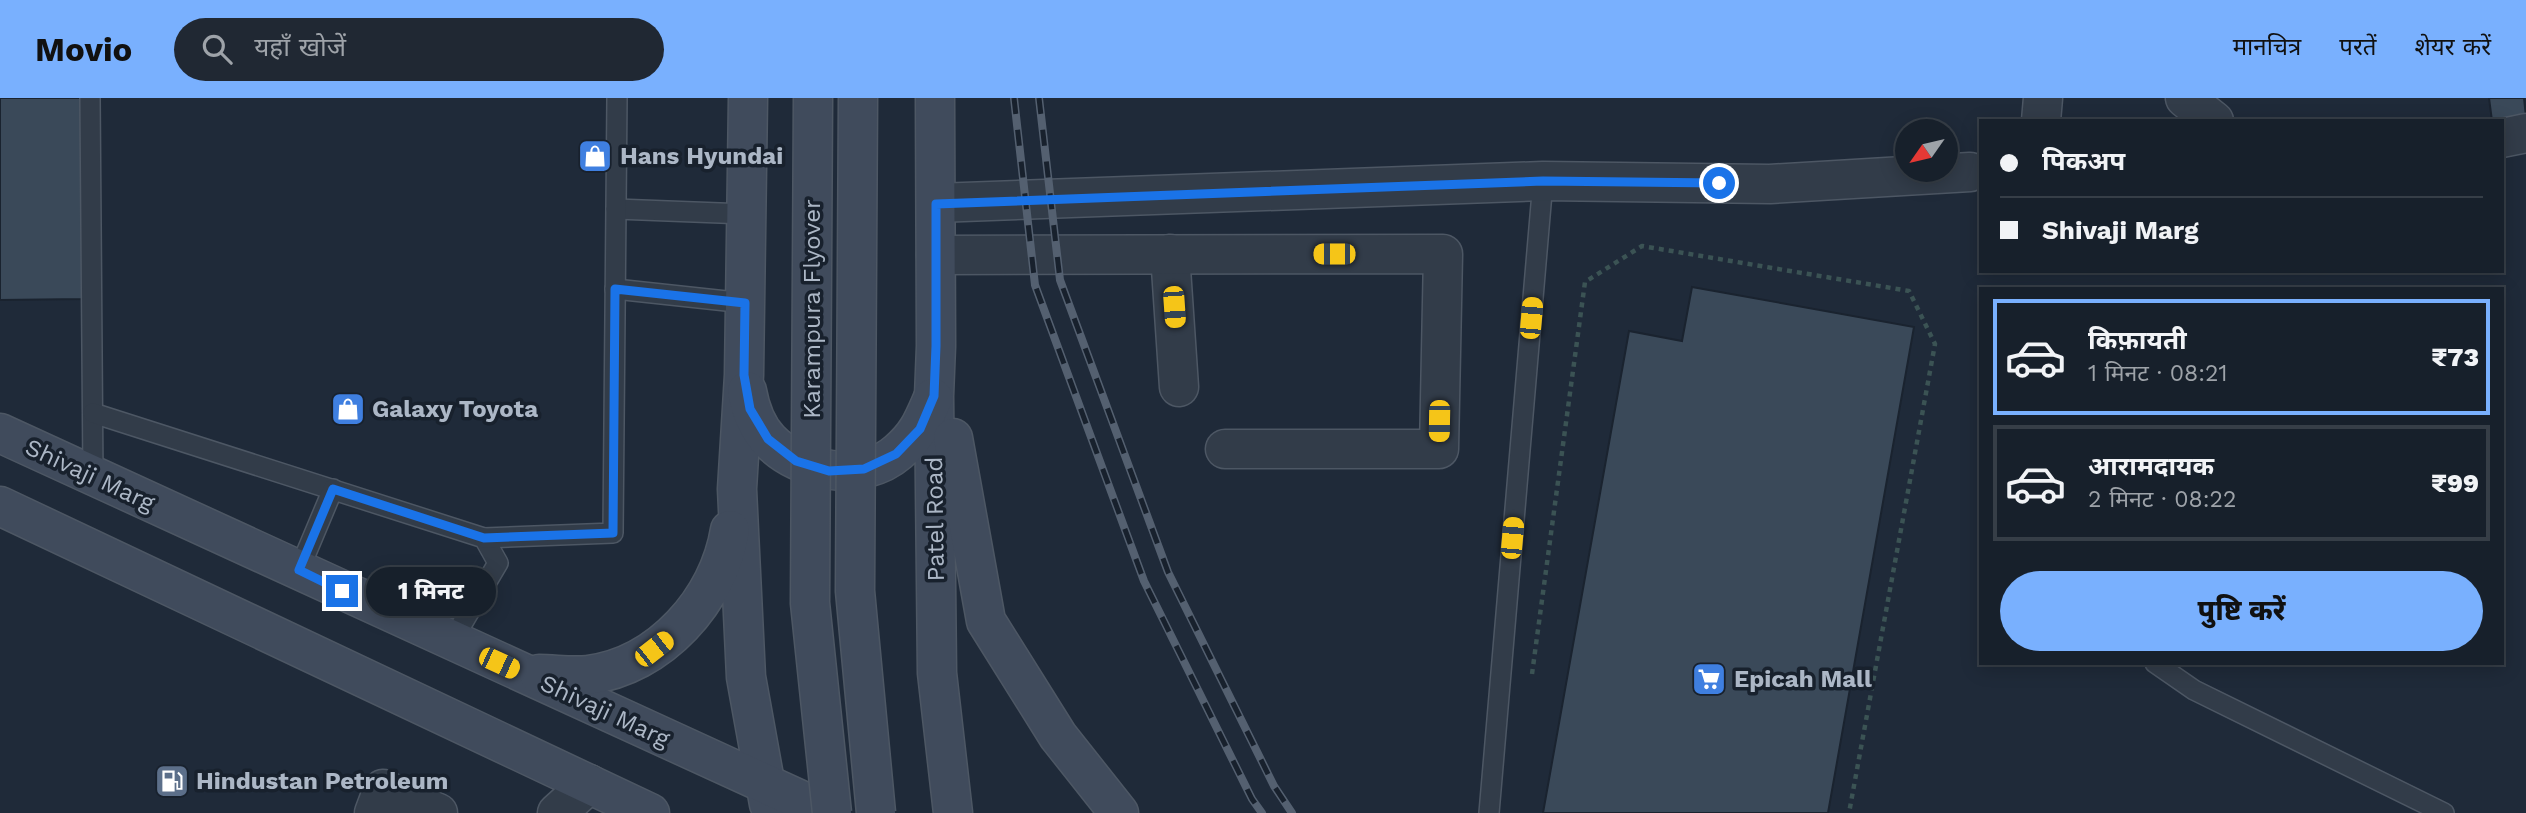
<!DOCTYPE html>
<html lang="hi">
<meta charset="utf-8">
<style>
:root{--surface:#17202b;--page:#202833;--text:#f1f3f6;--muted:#9ea3a9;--line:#363e47;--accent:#79b0fe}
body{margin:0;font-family:"Work Sans","Noto Sans Devanagari",sans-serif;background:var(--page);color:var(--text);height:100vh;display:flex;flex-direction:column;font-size:26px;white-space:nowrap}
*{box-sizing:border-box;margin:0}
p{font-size:23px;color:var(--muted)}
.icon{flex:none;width:38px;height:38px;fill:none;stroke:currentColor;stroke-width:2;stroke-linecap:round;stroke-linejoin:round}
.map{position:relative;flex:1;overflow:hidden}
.panel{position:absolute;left:1979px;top:189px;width:525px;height:378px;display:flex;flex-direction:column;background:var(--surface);border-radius:0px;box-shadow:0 4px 18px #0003,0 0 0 2px var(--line)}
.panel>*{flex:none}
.guide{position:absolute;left:1979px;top:21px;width:525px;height:154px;border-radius:0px;box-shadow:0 4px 18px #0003,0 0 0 2px var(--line);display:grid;align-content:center;height:154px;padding:0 21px;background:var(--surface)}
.needle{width:46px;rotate:236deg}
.tools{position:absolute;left:1895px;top:21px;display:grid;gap:14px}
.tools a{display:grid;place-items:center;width:63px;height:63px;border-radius:50%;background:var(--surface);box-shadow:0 4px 18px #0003,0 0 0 2px var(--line);font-size:35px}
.end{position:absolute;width:32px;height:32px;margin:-16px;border:9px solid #1a73e8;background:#fff;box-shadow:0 0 0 4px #fff}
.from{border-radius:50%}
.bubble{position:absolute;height:49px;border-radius:24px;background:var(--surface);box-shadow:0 4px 18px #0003,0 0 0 2px var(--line);font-size:23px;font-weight:800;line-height:49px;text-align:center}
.car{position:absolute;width:21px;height:42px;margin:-21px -10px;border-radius:9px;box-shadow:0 0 5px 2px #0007;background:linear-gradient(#f5c518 24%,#345 0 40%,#f5c518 0 76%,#345 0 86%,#f5c518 0)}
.guide b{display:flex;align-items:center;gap:24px;height:66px;font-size:26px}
.guide b+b{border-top:2px solid var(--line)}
.guide i{width:18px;height:18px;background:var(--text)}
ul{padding:12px 0 0;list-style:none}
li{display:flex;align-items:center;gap:21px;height:116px;margin:0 14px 10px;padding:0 7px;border:4px solid var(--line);border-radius:0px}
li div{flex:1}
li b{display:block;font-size:26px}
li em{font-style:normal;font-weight:800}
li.selected{border-color:var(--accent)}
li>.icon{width:63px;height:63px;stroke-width:1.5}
.cta{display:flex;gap:14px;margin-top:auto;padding:14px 21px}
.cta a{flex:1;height:80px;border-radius:42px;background:var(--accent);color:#111;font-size:28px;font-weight:800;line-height:80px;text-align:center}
header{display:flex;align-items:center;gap:42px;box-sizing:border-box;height:98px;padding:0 35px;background:var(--accent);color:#111}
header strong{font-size:33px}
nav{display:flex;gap:38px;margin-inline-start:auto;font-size:24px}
.search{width:490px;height:63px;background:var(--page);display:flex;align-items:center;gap:18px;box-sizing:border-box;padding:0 24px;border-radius:38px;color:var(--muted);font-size:26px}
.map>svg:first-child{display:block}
.building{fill:#3a4959;stroke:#1a232f;stroke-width:2}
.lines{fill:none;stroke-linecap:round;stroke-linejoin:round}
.service-casing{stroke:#4d5764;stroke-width:22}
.minor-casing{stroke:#4d5764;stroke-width:41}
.secondary-casing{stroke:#4d5764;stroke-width:41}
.path{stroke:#3b5354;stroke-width:4.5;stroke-dasharray:5 5;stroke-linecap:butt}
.service{stroke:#323c49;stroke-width:19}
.minor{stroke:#323c49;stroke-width:38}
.secondary{stroke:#404b5c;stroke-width:38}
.rail-casing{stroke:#546070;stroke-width:8}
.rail{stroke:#18212d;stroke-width:5;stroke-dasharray:16;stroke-linecap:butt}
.secondary-bridge-casing{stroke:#4d5764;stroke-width:41;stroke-linecap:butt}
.secondary-bridge{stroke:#404b5c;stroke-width:38}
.route{stroke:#1a73e8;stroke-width:9}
.labels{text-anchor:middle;stroke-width:7;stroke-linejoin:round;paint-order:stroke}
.poi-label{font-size:24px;font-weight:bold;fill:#acb7c6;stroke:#18212d;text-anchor:start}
.street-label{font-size:24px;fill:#acb7c6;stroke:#18212d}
</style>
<header>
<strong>Movio</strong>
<div class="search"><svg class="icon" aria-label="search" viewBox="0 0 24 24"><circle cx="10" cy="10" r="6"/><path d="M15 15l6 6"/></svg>यहाँ खोजें</div>
<nav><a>मानचित्र</a><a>परतें</a><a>शेयर करें</a></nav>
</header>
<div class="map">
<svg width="2526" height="715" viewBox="0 0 2526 715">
<rect width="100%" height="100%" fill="#1f2a39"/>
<!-- building -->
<g class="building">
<polygon points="0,0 82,0 84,201 0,202"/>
<polygon points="2489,0 2524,0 2526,19 2492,23"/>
<polygon points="1692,189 1914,229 1828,715 1543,715 1629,233 1682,243"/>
</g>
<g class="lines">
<!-- service casing -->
<g class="service-casing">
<g id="service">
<polyline points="90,0 93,379"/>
<polyline points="616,111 746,116"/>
<polyline points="615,191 745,205"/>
<polyline points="93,315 484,440 498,465 452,543"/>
<polyline points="484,440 613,435 617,0"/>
<polyline points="299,472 333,391"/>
<polyline points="2155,565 2194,592 2444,715"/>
<polyline points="1489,715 1543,83"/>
</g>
</g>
<!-- minor casing -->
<g class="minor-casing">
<g id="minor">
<polyline points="2185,0 2214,23"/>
<polyline points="2041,23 2043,0"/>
<polyline points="2502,40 2526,35"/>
<polyline points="936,105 1543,83 1770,86 1970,74"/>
<polyline points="1170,156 1179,289"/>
<polyline points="936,157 1443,156 1439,351 1225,351"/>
<polyline points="374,715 383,691 438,715"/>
<polyline points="557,715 589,686"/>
</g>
</g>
<!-- secondary casing -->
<g class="secondary-casing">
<g id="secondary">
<polyline points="748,0 744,277 737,391 746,579 769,706"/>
<polyline points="935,0 936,248 934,298 937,575 953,715"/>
<path d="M747,293C750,310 757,329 769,342C800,375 862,385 898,354C918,337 923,323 933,300"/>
<polyline points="0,335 829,715"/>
<polyline points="953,340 986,523 1058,638 1119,715"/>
<polyline points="0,408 650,715"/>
<path d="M539,576C555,576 572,579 588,577C660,568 719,502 730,432"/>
</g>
</g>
<!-- path -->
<polyline class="path" points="1532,576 1585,184 1642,148 1909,193 1935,246 1849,715"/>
<!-- service -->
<use href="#service" class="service"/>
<!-- minor -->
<use href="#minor" class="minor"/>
<!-- secondary -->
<use href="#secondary" class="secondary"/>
<!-- rail casing -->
<g class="rail-casing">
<g id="rail">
<polyline points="1014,0 1035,187 1144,483 1252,701 1262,715"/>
<polyline points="1039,0 1060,182 1168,474 1274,688 1292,715"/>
</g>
</g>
<!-- rail -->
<use href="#rail" class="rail"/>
<!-- secondary-bridge casing -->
<g class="secondary-bridge-casing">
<g id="secondary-bridge">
<polyline points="813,0 810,505 832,715"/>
<polyline points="858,0 855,493 876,715"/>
</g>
</g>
<!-- secondary-bridge -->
<use href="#secondary-bridge" class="secondary-bridge"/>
</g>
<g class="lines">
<!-- route -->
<polyline class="route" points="342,493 299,472 333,391 484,440 613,435 615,191 745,205 744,277 750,311 768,341 796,363 829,373 864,371 896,356 920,331 934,298 936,248 936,106 1543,83 1719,85"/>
</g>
<!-- icons -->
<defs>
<g id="shop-square" transform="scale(1.75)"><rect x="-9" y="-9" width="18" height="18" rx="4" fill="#3f7fe0" stroke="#18212d"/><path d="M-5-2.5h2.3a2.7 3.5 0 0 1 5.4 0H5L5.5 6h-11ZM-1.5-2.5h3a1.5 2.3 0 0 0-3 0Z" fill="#fff"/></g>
<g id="supermarket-square" transform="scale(1.75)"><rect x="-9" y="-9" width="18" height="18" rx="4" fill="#3f7fe0" stroke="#18212d"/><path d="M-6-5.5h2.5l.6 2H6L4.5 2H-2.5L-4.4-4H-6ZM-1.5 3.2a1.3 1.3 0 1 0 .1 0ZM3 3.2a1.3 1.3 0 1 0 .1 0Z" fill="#fff"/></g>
<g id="fuel-square" transform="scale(1.75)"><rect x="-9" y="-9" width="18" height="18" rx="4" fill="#5c6f8a" stroke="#18212d"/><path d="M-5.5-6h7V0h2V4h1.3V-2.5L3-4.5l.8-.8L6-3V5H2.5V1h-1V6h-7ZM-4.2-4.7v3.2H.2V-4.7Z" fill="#fff"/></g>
</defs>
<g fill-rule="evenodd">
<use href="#shop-square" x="595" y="58"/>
<use href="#shop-square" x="348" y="311"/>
<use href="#supermarket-square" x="1709" y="581"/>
<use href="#fuel-square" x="172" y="683"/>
</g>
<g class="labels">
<!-- poi labels -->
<g class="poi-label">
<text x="620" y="66">Hans Hyundai</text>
<text x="372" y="319">Galaxy Toyota</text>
<text x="1734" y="589">Epicah Mall</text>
<text x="196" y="691">Hindustan Petroleum</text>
</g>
<!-- street labels -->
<g class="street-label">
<text transform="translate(812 211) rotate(-90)" y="8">Karampura Flyover</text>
<text transform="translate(90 377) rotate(25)" y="8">Shivaji Marg</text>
<text transform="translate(935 421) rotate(-91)" y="8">Patel Road</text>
<text transform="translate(605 613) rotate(25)" y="8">Shivaji Marg</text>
</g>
</g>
</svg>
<div class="tools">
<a><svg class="needle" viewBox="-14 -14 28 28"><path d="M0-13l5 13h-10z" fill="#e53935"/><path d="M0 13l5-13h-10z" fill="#9ea3a9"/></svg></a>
</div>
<i class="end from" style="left:1719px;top:85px"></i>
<i class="end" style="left:342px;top:493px"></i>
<div class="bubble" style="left:366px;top:469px;width:130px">1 मिनट</div>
<i class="car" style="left:1334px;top:156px;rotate:270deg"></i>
<i class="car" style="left:1174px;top:209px;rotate:176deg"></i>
<i class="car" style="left:1531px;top:220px;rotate:5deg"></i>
<i class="car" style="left:1439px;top:323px;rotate:181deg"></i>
<i class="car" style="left:1512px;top:440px;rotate:5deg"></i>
<i class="car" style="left:654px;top:551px;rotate:52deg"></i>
<i class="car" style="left:499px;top:565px;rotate:115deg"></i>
<div class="guide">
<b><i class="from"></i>पिकअप</b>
<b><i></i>Shivaji Marg</b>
</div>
<section class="panel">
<ul>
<li class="selected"><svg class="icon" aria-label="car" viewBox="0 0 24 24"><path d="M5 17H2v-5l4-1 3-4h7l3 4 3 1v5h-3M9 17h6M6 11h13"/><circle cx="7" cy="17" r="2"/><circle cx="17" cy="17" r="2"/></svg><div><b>किफ़ायती</b><p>1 मिनट · 08:21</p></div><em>₹73</em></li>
<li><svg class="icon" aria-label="car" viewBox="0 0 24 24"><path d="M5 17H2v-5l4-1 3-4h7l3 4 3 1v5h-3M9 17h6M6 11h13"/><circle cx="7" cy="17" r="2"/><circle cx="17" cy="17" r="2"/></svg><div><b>आरामदायक</b><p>2 मिनट · 08:22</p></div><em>₹99</em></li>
</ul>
<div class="cta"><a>पुष्टि करें</a></div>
</section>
</div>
